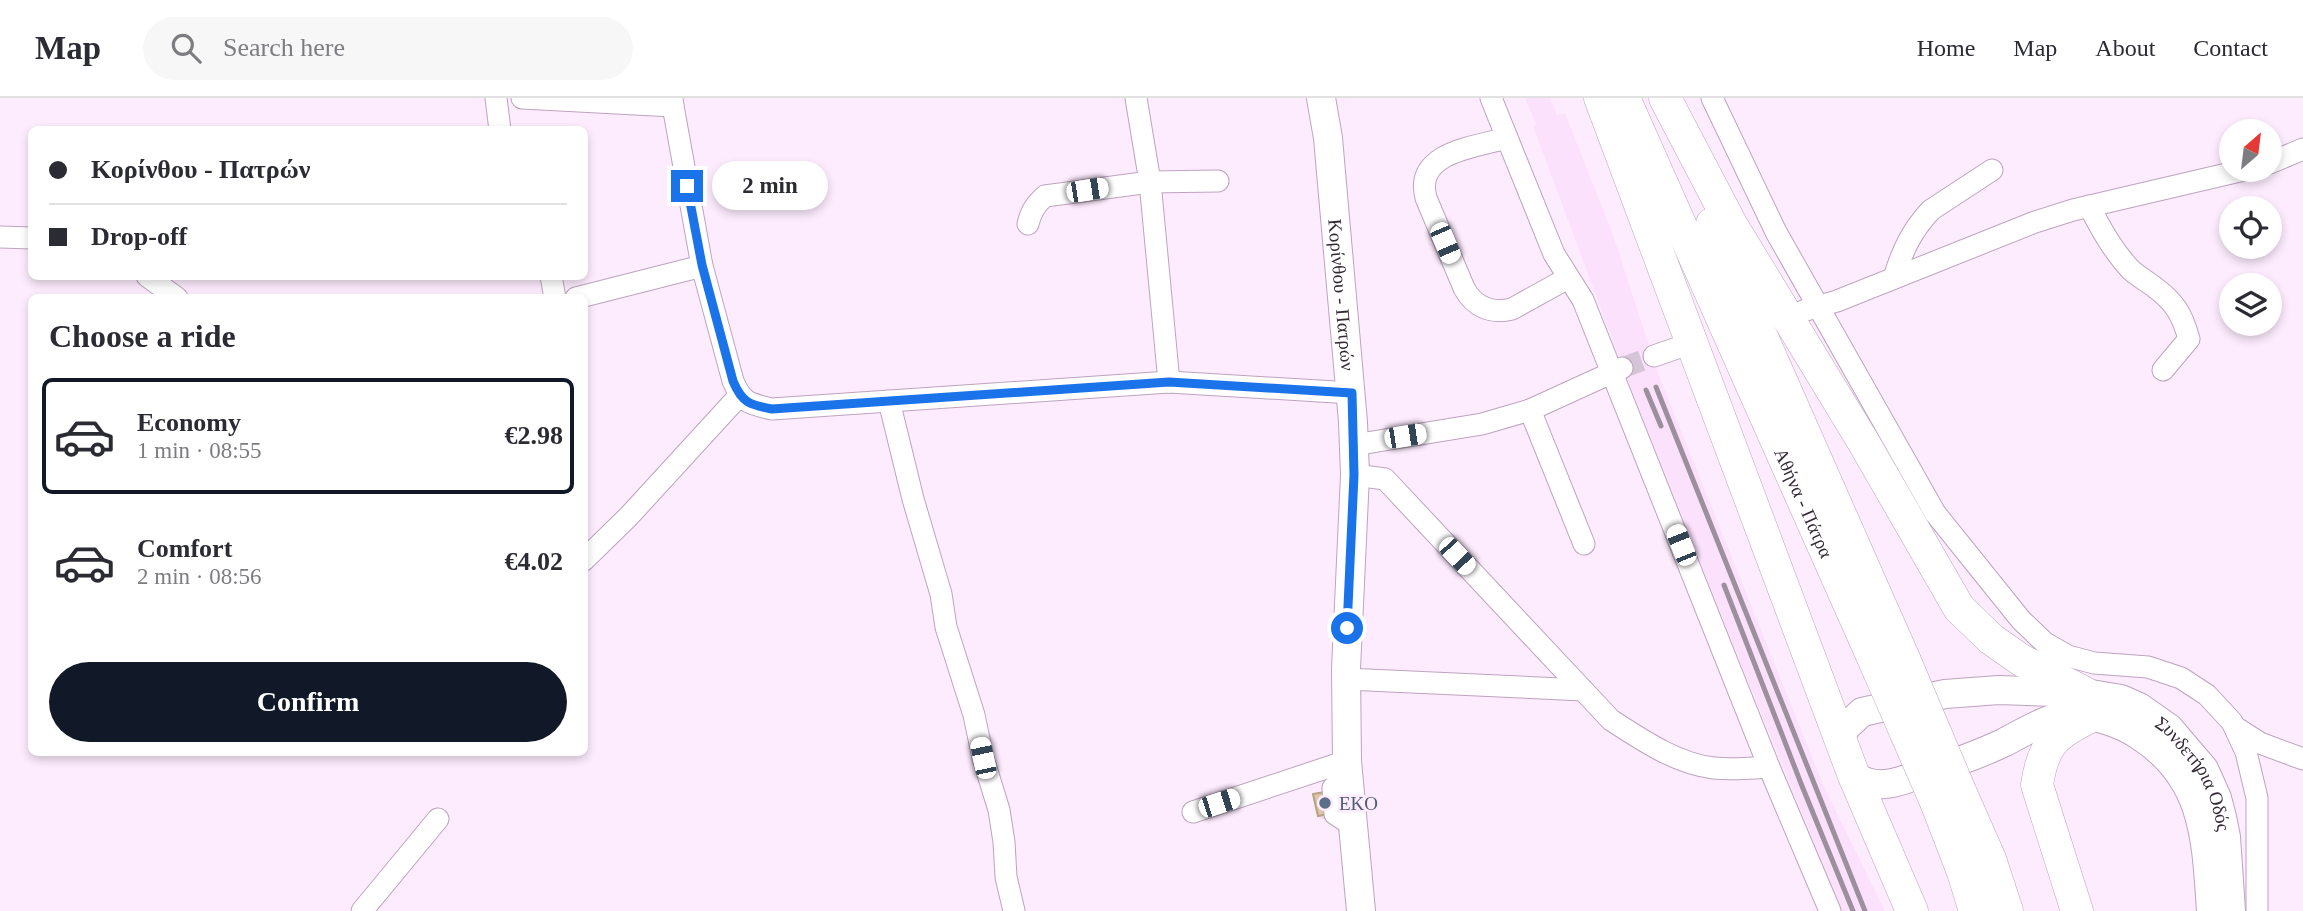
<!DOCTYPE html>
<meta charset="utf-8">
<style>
:root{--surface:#fff;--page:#f7f7f7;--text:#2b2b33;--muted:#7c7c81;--line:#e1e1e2;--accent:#111827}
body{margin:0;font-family:Georgia,serif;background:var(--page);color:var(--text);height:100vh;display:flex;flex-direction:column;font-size:26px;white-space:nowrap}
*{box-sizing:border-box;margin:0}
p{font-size:23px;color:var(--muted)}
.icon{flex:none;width:38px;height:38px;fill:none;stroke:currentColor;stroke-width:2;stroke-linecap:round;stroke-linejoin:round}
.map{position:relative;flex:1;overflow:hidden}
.side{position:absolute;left:28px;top:196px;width:560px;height:462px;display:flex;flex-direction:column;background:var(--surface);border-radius:10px;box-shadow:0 4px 10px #0003}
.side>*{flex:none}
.top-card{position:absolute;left:28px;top:28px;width:560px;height:154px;border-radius:10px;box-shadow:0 4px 10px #0003;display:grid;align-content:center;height:154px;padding:0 21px;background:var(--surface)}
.needle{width:46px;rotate:28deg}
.fabs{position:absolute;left:2219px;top:21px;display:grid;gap:14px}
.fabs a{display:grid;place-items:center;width:63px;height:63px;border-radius:50%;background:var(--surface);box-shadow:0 4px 10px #0003;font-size:35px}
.end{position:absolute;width:32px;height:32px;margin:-16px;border:9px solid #1a73e8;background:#fff;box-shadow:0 0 0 4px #fff}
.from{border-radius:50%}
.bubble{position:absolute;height:49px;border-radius:24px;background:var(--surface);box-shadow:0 4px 10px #0003;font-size:23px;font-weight:800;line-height:49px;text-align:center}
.car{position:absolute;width:21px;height:42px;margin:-21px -10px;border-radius:9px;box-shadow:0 0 5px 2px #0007;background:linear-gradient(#fff 24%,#345 0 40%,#fff 0 76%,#345 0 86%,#fff 0)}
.top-card b{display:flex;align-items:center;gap:24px;height:66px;font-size:26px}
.top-card b+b{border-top:2px solid var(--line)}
.top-card i{width:18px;height:18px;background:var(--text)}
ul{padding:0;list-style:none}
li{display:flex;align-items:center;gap:21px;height:116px;margin:0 14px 10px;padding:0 7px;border:4px solid transparent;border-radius:10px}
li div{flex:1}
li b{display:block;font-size:26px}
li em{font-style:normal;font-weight:800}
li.selected{border-color:var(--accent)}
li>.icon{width:63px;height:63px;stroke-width:1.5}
h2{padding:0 21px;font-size:32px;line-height:84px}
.primary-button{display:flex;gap:14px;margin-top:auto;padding:14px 21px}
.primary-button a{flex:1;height:80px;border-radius:42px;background:var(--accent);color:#fff;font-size:28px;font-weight:800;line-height:80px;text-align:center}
header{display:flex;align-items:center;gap:42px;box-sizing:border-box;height:98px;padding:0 35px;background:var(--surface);border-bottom:2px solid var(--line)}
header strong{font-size:33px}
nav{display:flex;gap:38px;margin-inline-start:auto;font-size:24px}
.search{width:490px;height:63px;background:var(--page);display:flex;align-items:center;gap:18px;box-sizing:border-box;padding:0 24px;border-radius:38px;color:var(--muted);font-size:26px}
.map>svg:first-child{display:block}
.built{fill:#fce1fd}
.building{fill:#dec7a8;stroke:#b7a183;stroke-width:2;filter:url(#shadow)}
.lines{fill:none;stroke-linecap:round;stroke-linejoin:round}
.minor-tunnel{stroke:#d5c5d6;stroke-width:21;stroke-dasharray:21 10;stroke-linecap:butt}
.minor-casing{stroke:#bda3bf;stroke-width:23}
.major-casing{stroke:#bda3bf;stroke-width:30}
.highway-casing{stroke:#bda3bf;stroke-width:33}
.minor{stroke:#fff;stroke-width:21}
.major{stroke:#fff;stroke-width:28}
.highway{stroke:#fff;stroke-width:32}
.rail{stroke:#9d909e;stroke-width:5}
.highway-bridge-casing{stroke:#bda3bf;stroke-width:33;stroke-linecap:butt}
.highway-bridge{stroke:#fff;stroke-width:32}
.route{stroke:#1a73e8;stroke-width:9}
.service-dot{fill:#5c6f8a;stroke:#fdecfe;stroke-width:2.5}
.labels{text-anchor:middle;stroke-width:5;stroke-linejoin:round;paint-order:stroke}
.street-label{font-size:19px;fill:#352b36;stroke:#fdecfe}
.service-label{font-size:19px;fill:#4e5e75;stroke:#fdecfe;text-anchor:start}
</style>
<header>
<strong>Map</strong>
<div class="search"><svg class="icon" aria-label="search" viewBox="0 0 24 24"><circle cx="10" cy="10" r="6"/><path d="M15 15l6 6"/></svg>Search here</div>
<nav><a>Home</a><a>Map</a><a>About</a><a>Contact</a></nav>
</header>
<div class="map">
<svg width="2303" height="813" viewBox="0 0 2303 813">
<defs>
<filter id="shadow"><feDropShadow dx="8" dy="4.5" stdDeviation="3.5" flood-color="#0004"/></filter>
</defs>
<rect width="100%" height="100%" fill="#fdecfe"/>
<!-- built -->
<polygon class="built" points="1525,0 1550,0 1557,17 1565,15 1613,137 1659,278 1824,689 1885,813 1842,813 1736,554 1627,281 1533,28 1536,26"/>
<!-- building -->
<polygon class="building" points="1336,692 1340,714 1318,718 1313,696"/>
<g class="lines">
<!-- minor-tunnel -->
<polyline class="minor-tunnel" points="1622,270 1654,258"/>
<!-- minor casing -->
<g class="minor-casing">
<g id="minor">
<polyline points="496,0 500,32"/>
<polyline points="522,0 673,8 672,0"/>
<polyline points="1136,0 1150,84 1169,284"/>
<polyline points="1491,0 1554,156 1583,202 1769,669"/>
<polyline points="1712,0 1776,134 1935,415 2021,522 2045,545 2068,558 2094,565 2148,569 2181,580 2207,597 2232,624 2246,654 2257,700 2257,813"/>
<polyline points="673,8 702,168"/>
<path d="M1507,40C1475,49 1414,54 1426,100L1464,190C1474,209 1491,216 1512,211L1568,180"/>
<polyline points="2270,65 2303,51"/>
<path d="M2089,108C2101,131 2113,153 2131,172C2138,178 2146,183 2153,188C2175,204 2182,216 2189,241L2163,272"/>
<path d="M1028,126C1031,113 1036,106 1045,98L1150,84L1218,83"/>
<polyline points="0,139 32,140"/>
<polyline points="147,178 177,200"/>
<polyline points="551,178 555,200"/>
<path d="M1894,180C1902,153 1912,132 1931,112L1992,72"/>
<path d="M576,200L702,168L733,283C742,305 750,306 772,311L1169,284L1352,295"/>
<polyline points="1803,213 1837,203 2035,124 2073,112 2244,72"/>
<polyline points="1654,258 1677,250"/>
<polyline points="889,303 913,401 941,496 946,529 974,617 983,660 999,712 1004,744 1006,779 1014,813"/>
<polyline points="1530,312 1584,446"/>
<polyline points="1354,347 1482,326 1530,312 1622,270"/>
<path d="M1355,377L1385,381L1611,622C1642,642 1677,666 1714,670C1733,672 1751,670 1769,669L1830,813"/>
<polyline points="584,462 629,418 739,298"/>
<polyline points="1346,581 1583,592"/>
<polyline points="2235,629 2260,645 2303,661"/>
<polyline points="1348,675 1333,690 1335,716 1352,727"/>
<polyline points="1193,714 1347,663"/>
<polyline points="362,813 438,721"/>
</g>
</g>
<!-- major casing -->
<g class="major-casing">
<g id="major">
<path id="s1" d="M1321,0L1328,40L1353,324L1355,377L1346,571L1347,663L1361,813"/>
<path id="s2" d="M1840,641L1846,629L1862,614L1945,596L1999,592L2085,595L2121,601L2139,609L2169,630L2204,671L2217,700L2222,719L2226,739L2231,813"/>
<path d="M1854,678C1864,684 1873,687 1884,686C1896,686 1909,680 1920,676C1949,667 1978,657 2005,644C2026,633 2051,617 2075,617C2097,617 2122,626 2140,638C2206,681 2206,742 2211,813"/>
</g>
</g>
<!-- highway casing -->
<g class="highway-casing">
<g id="highway">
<polyline points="1600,0 1854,678 1912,813"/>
<path id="s3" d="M1624,0L1878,571"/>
<polyline points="1665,0 1731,126 1864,345 1959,510 1991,541 2021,562 2085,595"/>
<polyline points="1712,126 1905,563"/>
<polyline points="1960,693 1990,761 2007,813"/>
<polyline points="1936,704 1963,774 1975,813"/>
<path d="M2077,813L2037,687C2043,647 2054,636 2090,619"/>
</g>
</g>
<!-- minor -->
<use href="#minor" class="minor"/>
<!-- major -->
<use href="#major" class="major"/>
<!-- highway -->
<use href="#highway" class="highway"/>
<!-- rail -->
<g class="rail">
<polyline points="1656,289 1865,813"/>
<polyline points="1646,292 1661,328"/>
<polyline points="1724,487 1802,688 1853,813"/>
</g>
<!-- highway-bridge casing -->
<g class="highway-bridge-casing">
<g id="highway-bridge">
<polyline points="1905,563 1960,693"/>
<polyline points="1878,571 1936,704"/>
</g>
</g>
<!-- highway-bridge -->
<use href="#highway-bridge" class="highway-bridge"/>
</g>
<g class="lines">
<!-- route -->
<path class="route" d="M687,88L702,167L733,283C742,305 750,307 772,311L1169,284L1352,295L1354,377L1347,530"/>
</g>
<!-- markers -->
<circle class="service-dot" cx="1325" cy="705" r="7"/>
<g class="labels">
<!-- street labels -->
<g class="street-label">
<text dy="7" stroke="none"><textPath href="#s1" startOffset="198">Κορίνθου - Πατρών</textPath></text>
<text dy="7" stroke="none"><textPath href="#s3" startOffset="443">Αθήνα - Πάτρα</textPath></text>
<text dy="7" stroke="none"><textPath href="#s2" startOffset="406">Συνδετήρια Οδός</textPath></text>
</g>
<!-- service labels -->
<g class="service-label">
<text x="1339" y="712">EKO</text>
</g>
</g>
</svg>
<div class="fabs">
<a><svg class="needle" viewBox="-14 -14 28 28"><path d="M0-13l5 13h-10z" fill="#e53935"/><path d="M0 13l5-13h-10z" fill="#7c7c81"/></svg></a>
<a><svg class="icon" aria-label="locate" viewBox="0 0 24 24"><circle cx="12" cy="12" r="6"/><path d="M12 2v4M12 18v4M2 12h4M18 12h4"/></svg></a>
<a><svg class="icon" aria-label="layers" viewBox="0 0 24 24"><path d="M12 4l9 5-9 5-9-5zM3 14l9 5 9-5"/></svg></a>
</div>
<i class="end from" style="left:1347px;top:530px"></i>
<i class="end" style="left:687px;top:88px"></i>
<div class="bubble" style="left:712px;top:63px;width:116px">2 min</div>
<i class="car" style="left:1087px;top:92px;rotate:81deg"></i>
<i class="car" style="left:1445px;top:145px;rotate:157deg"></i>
<i class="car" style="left:1405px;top:338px;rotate:81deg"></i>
<i class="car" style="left:1681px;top:447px;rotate:338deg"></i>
<i class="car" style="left:1457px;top:458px;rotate:137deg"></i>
<i class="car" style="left:983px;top:660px;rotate:348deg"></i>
<i class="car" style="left:1219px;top:705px;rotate:72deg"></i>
<div class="top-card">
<b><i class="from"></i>Κορίνθου - Πατρών</b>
<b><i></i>Drop-off</b>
</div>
<section class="side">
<h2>Choose a ride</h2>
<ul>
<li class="selected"><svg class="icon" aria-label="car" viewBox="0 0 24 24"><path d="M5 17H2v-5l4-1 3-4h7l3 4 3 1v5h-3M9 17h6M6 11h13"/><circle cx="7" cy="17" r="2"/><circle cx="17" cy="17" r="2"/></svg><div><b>Economy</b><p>1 min · 08:55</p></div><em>€2.98</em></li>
<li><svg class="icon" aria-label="car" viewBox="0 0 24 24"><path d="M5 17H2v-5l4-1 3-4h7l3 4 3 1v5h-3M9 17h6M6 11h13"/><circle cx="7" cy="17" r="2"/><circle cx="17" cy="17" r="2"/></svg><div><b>Comfort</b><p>2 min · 08:56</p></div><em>€4.02</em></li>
</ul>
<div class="primary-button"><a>Confirm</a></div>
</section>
</div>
